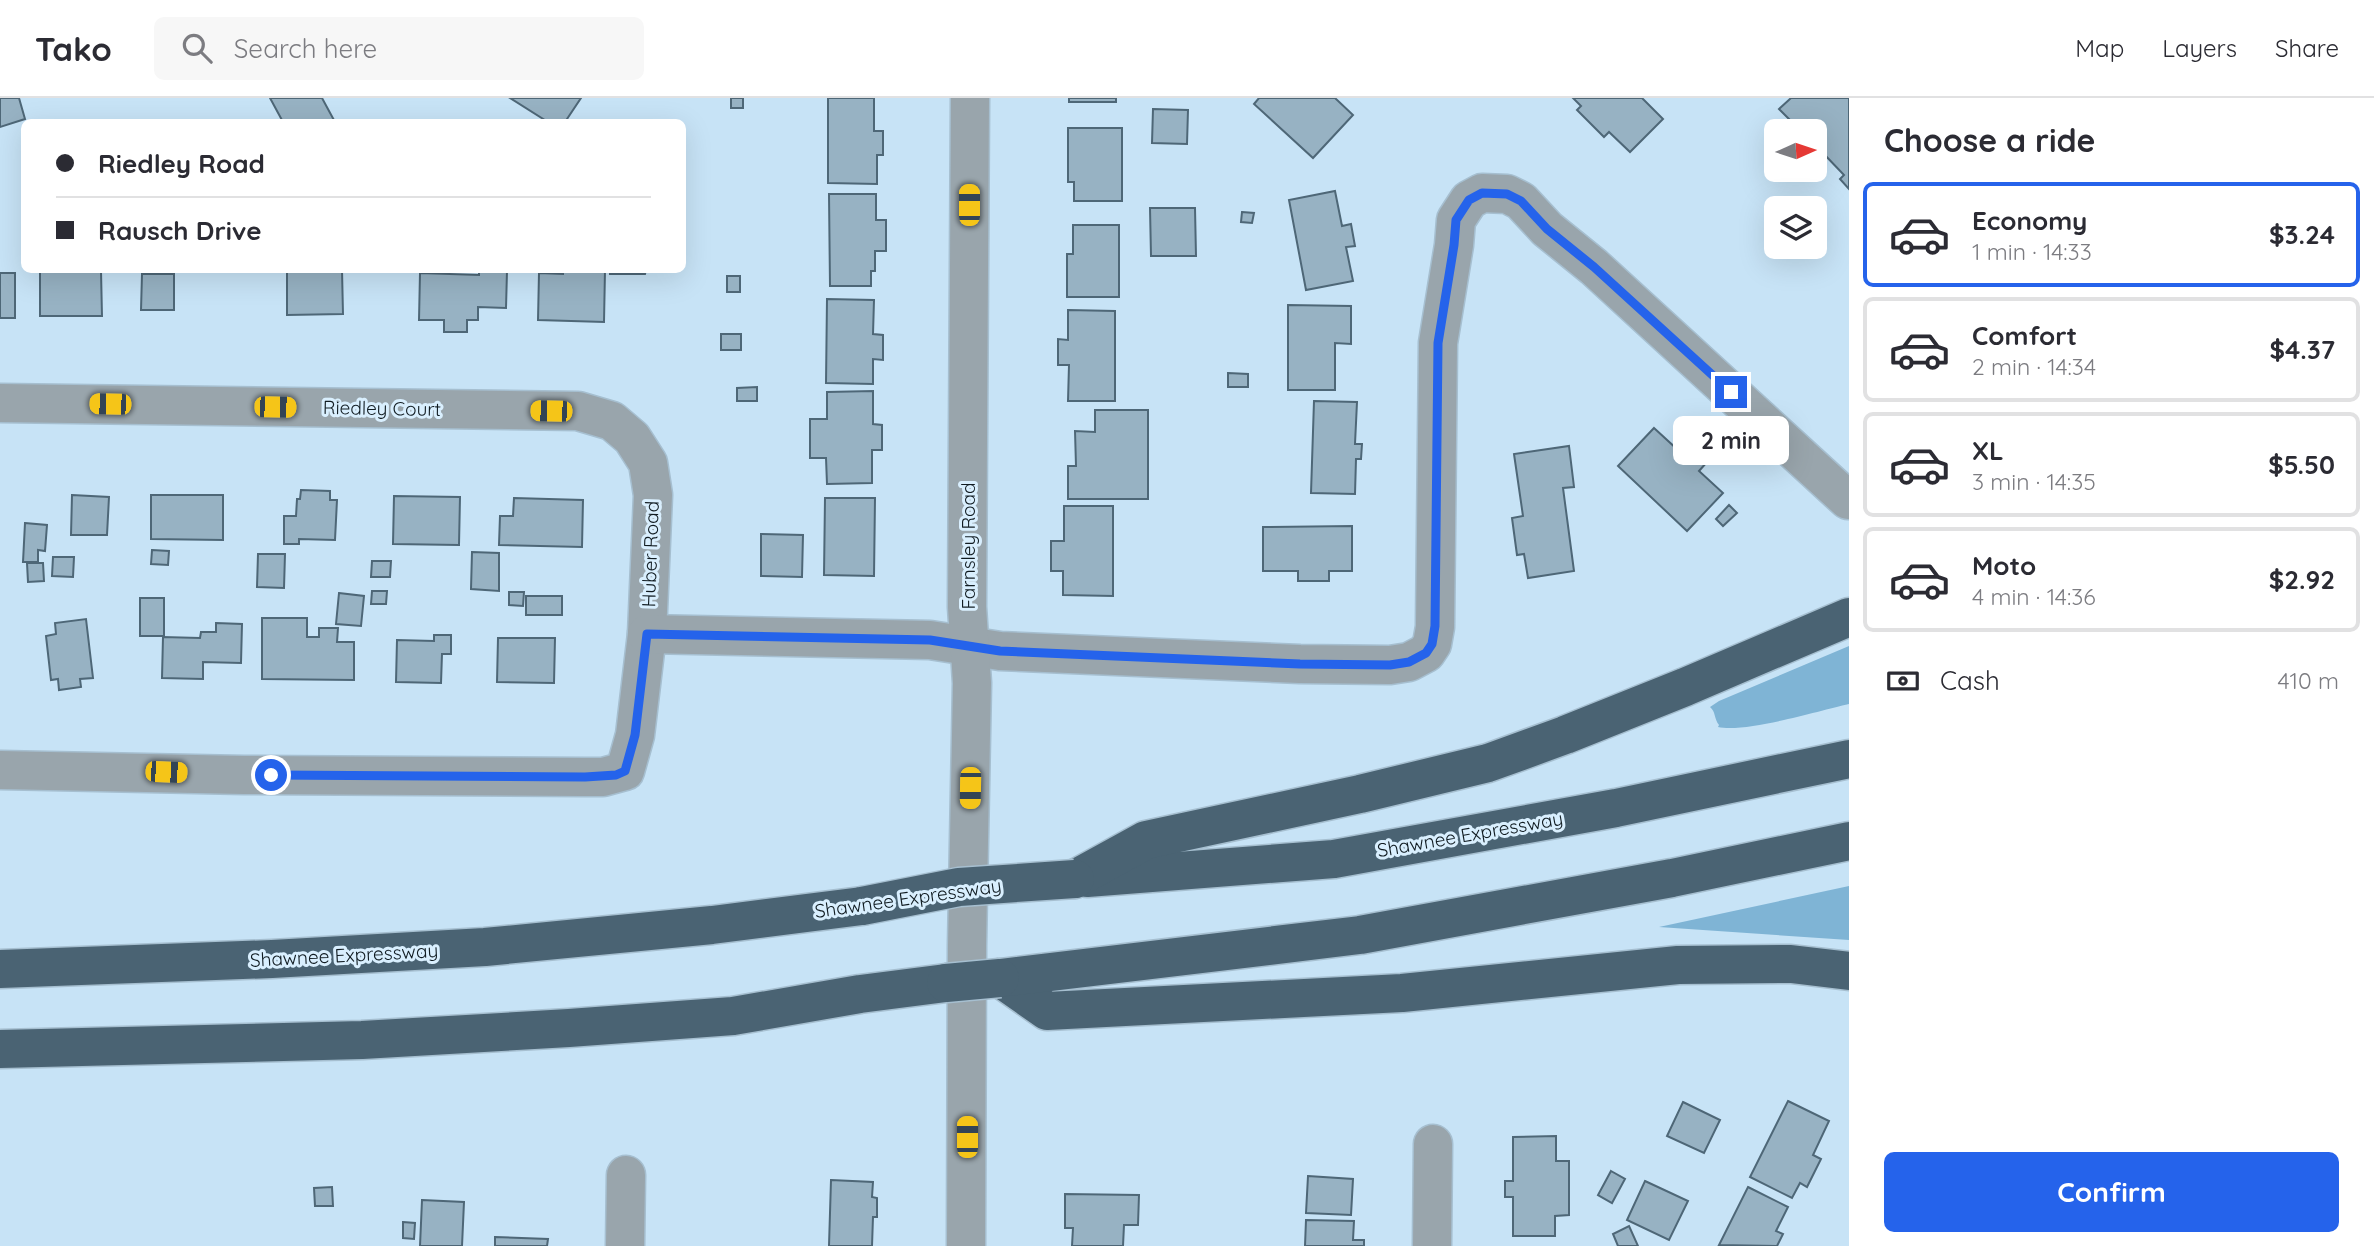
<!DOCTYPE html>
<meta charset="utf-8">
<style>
:root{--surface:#fff;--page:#f7f7f7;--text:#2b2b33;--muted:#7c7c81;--line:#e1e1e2;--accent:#2563eb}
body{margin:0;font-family:Quicksand,sans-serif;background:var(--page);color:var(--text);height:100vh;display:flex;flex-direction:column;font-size:26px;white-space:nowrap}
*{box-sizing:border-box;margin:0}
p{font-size:23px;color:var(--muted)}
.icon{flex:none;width:38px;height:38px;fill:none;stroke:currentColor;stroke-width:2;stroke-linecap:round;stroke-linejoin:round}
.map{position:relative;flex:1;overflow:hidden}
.side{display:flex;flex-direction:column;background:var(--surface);width:525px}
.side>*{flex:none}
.banner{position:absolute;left:21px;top:21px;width:665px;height:154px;border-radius:10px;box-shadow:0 7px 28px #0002;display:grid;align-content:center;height:154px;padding:0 35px;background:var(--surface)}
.needle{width:46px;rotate:87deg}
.fabs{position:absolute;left:1764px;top:21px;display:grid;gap:14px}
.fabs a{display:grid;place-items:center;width:63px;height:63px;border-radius:10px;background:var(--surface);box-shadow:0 7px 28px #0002;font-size:35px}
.end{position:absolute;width:32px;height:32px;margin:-16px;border:9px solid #2563eb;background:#fff;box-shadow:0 0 0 4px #fff}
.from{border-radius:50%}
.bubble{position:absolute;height:49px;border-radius:10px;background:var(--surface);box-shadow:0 7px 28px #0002;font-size:23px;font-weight:700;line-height:49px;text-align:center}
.car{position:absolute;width:21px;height:42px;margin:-21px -10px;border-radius:9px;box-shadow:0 0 5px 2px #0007;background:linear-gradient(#f5c518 24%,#345 0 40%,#f5c518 0 76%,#345 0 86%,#f5c518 0)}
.banner b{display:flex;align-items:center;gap:24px;height:66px;font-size:26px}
.banner b+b{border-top:2px solid var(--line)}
.banner i{width:18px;height:18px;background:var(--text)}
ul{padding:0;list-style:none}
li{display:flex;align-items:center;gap:21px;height:105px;margin:0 14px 10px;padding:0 21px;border:4px solid var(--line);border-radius:10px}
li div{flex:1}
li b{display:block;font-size:26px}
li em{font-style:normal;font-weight:700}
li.selected{border-color:var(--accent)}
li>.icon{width:63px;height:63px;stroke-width:1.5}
h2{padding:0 35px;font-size:32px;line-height:84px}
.pay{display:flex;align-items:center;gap:18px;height:77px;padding:0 35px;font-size:26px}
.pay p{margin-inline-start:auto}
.action{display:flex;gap:14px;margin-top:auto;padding:14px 35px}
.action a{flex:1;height:80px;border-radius:10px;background:var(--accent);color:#fff;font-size:28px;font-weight:700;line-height:80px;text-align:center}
header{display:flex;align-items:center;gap:42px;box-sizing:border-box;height:98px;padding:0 35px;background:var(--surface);border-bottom:2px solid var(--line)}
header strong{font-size:33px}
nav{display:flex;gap:38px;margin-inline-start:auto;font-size:24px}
.search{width:490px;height:63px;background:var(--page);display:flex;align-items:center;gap:18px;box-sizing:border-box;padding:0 24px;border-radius:10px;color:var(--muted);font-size:26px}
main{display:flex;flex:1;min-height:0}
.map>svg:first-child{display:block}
.green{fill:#7fb4d5}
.building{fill:#97b2c3;stroke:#4e6777;stroke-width:2}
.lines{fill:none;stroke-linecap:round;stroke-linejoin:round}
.minor-casing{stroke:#a6bfd0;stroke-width:41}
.highway-casing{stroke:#a6bfd0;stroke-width:41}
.minor{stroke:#99a5ac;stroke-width:38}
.highway{stroke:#4a6373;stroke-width:38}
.highway-bridge-casing{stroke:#a6bfd0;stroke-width:41;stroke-linecap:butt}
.highway-bridge{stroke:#4a6373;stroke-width:38}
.route{stroke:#2563eb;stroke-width:9}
.labels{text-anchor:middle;stroke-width:6;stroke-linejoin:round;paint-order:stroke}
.street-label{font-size:19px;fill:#101b21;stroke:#d9effe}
</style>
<header>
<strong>Tako</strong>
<div class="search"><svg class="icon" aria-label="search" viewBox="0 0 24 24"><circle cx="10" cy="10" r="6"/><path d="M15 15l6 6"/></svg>Search here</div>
<nav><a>Map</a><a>Layers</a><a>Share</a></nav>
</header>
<main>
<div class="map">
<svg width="1849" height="1148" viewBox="0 0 1849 1148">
<rect width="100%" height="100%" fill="#c7e3f6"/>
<!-- green -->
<g class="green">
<path d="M1849,548V606C1818,613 1746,635 1718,629L1719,627C1714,621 1716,614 1710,609L1719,603Z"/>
<polygon points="1849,788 1849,842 1659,829"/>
</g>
<!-- building -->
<g class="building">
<polygon points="0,0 19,0 25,21 0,29"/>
<polygon points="270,0 322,0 335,24 283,24"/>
<polygon points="510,0 581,0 565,24 548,24"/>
<rect x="731" y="0" width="12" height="10"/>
<polygon points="828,0 874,0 874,33 883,33 883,57 877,57 877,86 828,85"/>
<rect x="1069" y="0" width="47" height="4"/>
<polygon points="1259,0 1335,0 1353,17 1313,60 1254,6"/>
<polygon points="1573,0 1642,0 1663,21 1630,54 1609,34 1604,39 1577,12 1581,8"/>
<polygon points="1791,0 1849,0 1849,91 1840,81 1844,77 1822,54 1817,59 1815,57 1815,33 1792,33 1786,26 1790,22 1779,11"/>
<polygon points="1153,11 1188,12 1187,46 1152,45"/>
<polygon points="1068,30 1122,30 1122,103 1074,103 1074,84 1068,84"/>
<polygon points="1335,93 1342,128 1351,126 1355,148 1346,149 1353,183 1306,192 1289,102"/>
<polygon points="829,96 876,96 876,122 886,122 886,153 875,153 875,173 871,173 871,188 830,188"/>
<polygon points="1150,110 1195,110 1196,158 1151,158"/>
<polygon points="1242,114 1254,115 1252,125 1241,124"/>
<polygon points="1073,127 1119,127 1119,199 1067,199 1067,156 1073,156"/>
<polygon points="328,172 342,172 343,216 287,217 287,174 329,174"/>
<polygon points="479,172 507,173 506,210 478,209 478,222 467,222 467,234 444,234 444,222 419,222 420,175 479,177"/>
<polygon points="563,172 605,172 604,224 538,222 539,175 563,176"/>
<polygon points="610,172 646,172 645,176 610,176"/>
<polygon points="40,173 101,173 102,218 40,218"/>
<rect x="0" y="175" width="15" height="45"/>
<polygon points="142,176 174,176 174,212 141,212"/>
<rect x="727" y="178" width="13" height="16"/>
<polygon points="827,201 874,202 873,236 883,237 883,262 873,261 873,286 826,285"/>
<polygon points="1288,207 1351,208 1351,246 1335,245 1335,292 1288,292"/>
<polygon points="1068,212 1115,213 1115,303 1068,303 1069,267 1058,267 1058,241 1068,242"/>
<rect x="721" y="236" width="20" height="16"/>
<polygon points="1228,275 1248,276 1248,289 1228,289"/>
<polygon points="757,289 757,303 737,303 737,290"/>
<polygon points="873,293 873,326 882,327 882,352 872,352 872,385 827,386 826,360 810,360 810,321 827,321 827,294"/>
<polygon points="1314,303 1357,304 1355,346 1362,346 1361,361 1356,361 1355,396 1311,395"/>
<polygon points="1095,312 1148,312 1148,401 1068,401 1068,368 1076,368 1075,333 1095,334"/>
<polygon points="1654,330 1678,352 1686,344 1707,364 1699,373 1723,395 1687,433 1618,368"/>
<polygon points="1569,348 1574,389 1563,390 1574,473 1528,480 1524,456 1517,457 1512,420 1523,418 1514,356"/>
<polygon points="301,392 330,393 330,402 337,402 335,442 299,441 299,446 284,446 284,418 296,418 297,401 300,401"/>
<polygon points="72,397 109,399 107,437 71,437"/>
<polygon points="151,397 223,397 223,442 151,441"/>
<polygon points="394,398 460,399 459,447 393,446"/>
<polygon points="514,400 583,402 582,449 499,447 500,418 513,418"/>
<polygon points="825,400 875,400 874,478 824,477"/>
<polygon points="1729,407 1737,415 1723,428 1716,421"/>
<polygon points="1064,408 1113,408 1113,498 1063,497 1063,473 1051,473 1051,443 1064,443"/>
<polygon points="25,425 47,427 45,453 38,452 38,464 23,464"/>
<polygon points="1352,428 1352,473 1329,473 1329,483 1298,483 1298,473 1263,473 1263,429"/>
<polygon points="761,436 803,437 802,479 761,478"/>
<polygon points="152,452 169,453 168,467 151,466"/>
<polygon points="472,454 499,455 499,493 471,491"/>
<polygon points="258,456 285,456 284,490 257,489"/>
<polygon points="53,459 74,459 73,479 52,478"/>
<polygon points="372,463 391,463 390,479 371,479"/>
<polygon points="27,465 43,465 44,483 28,484"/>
<polygon points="372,493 387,493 386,506 371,506"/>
<polygon points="509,494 524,494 523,508 509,507"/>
<polygon points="339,495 364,498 361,528 336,526"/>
<rect x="526" y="498" width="36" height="19"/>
<rect x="140" y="500" width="24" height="38"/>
<polygon points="262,520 307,520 307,539 319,539 319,530 338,530 337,544 354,544 354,582 262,581"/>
<polygon points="86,521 93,580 80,581 81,589 59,592 58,581 51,582 46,538 56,536 55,525"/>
<polygon points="216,525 242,526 241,565 203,564 203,581 162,580 163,539 200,540 201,534 216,534"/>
<polygon points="434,537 451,537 451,556 442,556 441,585 396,584 397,542 434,543"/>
<polygon points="498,540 555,540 554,585 497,584"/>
<polygon points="1788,1003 1829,1023 1813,1057 1821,1061 1807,1089 1800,1085 1792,1100 1750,1079"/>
<polygon points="1683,1004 1720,1022 1704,1055 1667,1038"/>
<polygon points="1556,1038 1556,1063 1569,1063 1569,1117 1555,1118 1555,1138 1513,1138 1513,1099 1505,1099 1505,1083 1513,1083 1513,1039"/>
<polygon points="1611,1073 1625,1081 1612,1105 1598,1097"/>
<polygon points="1308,1078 1353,1081 1351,1117 1306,1115"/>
<polygon points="831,1082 873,1084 872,1099 877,1100 877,1119 873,1119 872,1148 829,1148"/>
<polygon points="1645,1083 1688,1103 1669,1142 1627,1122"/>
<polygon points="332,1089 333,1108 315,1108 314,1090"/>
<polygon points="1748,1089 1788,1109 1776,1133 1783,1136 1777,1148 1719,1147"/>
<polygon points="1065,1096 1139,1097 1138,1127 1124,1127 1123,1148 1072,1148 1073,1130 1065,1130"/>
<polygon points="422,1102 464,1104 462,1148 420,1148"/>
<polygon points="1306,1122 1354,1123 1353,1142 1364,1142 1364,1148 1305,1148"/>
<polygon points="403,1124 415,1125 414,1141 403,1140"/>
<polygon points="1629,1128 1638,1148 1618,1148 1613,1136"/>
<polygon points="495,1139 548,1141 547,1148 495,1148"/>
</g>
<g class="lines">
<!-- minor casing -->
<g class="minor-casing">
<g id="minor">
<polyline points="0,305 578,313 612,323 632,340 648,365 653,397 647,536 635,637 625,673 603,679 585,679 244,677 0,672"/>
<polyline points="647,536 930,542 1000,553 1300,566 1390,567 1409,564 1426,555 1432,546 1435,529 1438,245 1454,147 1456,122 1469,102 1482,95 1507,96 1521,103 1547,131 1594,169 1848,402"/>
<polyline points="625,1148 626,1077"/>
<polyline points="966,1148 967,848 972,585 967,509 970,0"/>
<polyline points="1432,1148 1433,1046"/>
</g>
</g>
<!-- highway casing -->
<g class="highway-casing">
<g id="highway">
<polyline points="1087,780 1334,761 1616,710 1849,661"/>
<polyline points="1075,781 1146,742 1360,696 1488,665 1565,637 1685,589 1849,519"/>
<polyline points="0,871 272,861 485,849 712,827 862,808"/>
<polyline points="1000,880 1047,913 1402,895 1678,867 1791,866 1849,873"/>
<polyline points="1000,880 1360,837 1672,780 1849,743"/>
<polyline points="0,951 362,942 569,930 733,918 860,896 946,885"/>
</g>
</g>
<!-- minor -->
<use href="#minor" class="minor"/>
<!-- highway -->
<use href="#highway" class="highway"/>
<!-- highway-bridge casing -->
<g class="highway-bridge-casing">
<g id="highway-bridge">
<polyline points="862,808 959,789 1075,781"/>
<polyline points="946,885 1000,880"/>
</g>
</g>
<!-- highway-bridge -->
<use href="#highway-bridge" class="highway-bridge"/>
</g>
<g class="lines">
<!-- route -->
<polyline class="route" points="271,677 585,679 616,677 625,673 635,637 647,536 930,542 1000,553 1300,566 1390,567 1409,564 1426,555 1432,546 1435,528 1438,245 1454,147 1456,122 1469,102 1482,95 1507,96 1521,103 1547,131 1594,169 1731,294"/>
</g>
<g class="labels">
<!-- street labels -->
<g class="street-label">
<text transform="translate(382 310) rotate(1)" y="7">Riedley Court</text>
<text transform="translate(968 448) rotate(-90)" y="7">Farnsley Road</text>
<text transform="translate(650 456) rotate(-88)" y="7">Huber Road</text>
<text transform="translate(1470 736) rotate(-10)" y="7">Shawnee Expressway</text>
<text transform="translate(908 800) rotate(-8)" y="7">Shawnee Expressway</text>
<text transform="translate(344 857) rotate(-3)" y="7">Shawnee Expressway</text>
</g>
</g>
</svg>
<div class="fabs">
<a><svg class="needle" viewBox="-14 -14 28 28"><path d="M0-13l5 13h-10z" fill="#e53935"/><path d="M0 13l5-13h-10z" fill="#7c7c81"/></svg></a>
<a><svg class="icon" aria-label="layers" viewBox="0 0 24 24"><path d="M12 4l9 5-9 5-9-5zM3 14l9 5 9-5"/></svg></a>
</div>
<i class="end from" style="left:271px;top:677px"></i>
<i class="end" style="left:1731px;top:294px"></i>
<div class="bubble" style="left:1673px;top:318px;width:116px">2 min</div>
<i class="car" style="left:969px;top:107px;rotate:0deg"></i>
<i class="car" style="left:110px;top:306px;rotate:271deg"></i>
<i class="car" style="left:275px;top:309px;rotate:91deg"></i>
<i class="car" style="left:551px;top:313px;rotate:271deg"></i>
<i class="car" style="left:166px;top:674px;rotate:92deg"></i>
<i class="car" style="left:970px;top:690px;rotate:181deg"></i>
<i class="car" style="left:967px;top:1039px;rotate:0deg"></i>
<div class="banner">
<b><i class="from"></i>Riedley Road</b>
<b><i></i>Rausch Drive</b>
</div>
</div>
<section class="side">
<h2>Choose a ride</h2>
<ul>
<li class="selected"><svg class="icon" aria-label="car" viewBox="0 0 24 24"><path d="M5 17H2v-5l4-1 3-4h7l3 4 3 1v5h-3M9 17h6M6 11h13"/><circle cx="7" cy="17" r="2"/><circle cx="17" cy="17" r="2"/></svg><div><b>Economy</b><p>1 min · 14:33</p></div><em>$3.24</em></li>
<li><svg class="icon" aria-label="car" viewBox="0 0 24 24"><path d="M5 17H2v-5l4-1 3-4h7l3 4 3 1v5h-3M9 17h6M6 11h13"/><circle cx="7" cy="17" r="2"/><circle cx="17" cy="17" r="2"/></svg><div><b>Comfort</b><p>2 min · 14:34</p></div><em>$4.37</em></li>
<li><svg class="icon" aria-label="car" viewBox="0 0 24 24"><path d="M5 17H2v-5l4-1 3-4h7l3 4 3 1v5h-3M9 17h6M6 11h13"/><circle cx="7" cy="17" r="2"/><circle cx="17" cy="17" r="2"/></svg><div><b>XL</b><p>3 min · 14:35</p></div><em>$5.50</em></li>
<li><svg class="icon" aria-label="car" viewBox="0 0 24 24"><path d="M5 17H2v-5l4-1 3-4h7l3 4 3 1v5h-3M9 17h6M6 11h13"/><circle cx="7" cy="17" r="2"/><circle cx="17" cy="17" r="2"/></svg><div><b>Moto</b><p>4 min · 14:36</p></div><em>$2.92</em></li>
</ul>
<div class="pay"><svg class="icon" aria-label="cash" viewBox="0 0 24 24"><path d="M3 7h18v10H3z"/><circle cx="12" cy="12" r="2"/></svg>Cash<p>410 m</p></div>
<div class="action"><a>Confirm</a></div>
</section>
</main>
